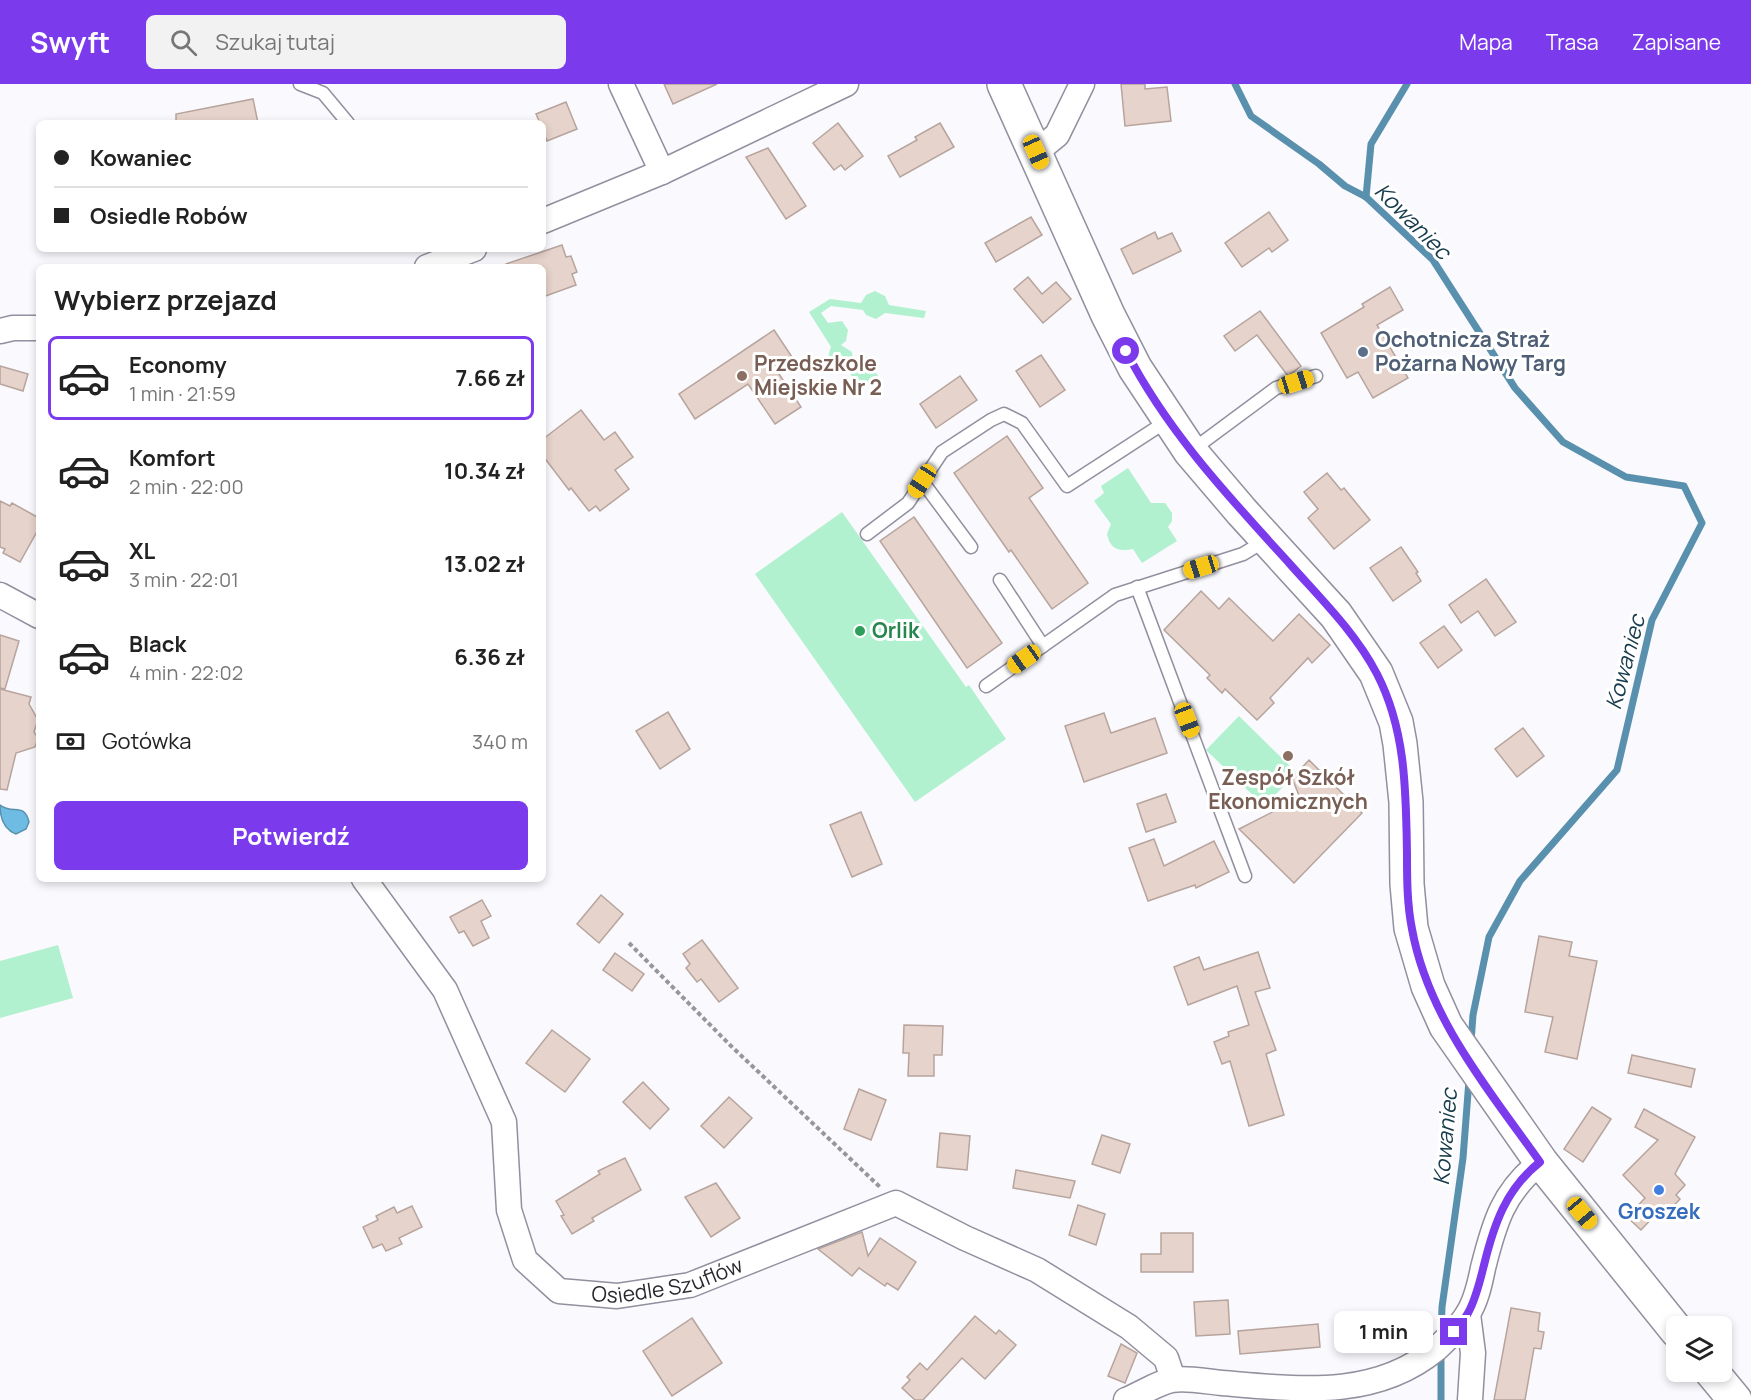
<!DOCTYPE html>
<html lang="pl">
<meta charset="utf-8">
<style>
:root{--surface:#fff;--page:#f2f2f2;--text:#222;--muted:#767676;--line:#e0e0e0;--accent:#7c3aed}
body{margin:0;font-family:Manrope,sans-serif;background:var(--page);color:var(--text);height:100vh;display:flex;flex-direction:column;font-size:22px;white-space:nowrap}
*{box-sizing:border-box;margin:0}
p{font-size:20px;color:var(--muted)}
.icon{flex:none;width:33px;height:33px;fill:none;stroke:currentColor;stroke-width:2;stroke-linecap:round;stroke-linejoin:round}
.map{position:relative;flex:1;overflow:hidden}
.drawer{position:absolute;left:36px;top:180px;width:510px;height:618px;display:flex;flex-direction:column;background:var(--surface);border-radius:9px;box-shadow:0 3px 9px #0003}
.drawer>*{flex:none}
.hud{position:absolute;left:36px;top:36px;width:510px;height:132px;border-radius:9px;box-shadow:0 3px 9px #0003;display:grid;align-content:center;height:132px;padding:0 18px;background:var(--surface)}
.fabs{position:absolute;left:1666px;top:1232px;display:grid;gap:12px}
.fabs a{display:grid;place-items:center;width:66px;height:66px;border-radius:9px;background:var(--surface);box-shadow:0 3px 9px #0003;font-size:30px}
.end{position:absolute;width:27px;height:27px;margin:-14px;border:8px solid #7c3aed;background:#fff;box-shadow:0 0 0 3px #fff}
.from{border-radius:50%}
.bubble{position:absolute;height:42px;border-radius:9px;background:var(--surface);box-shadow:0 3px 9px #0003;font-size:20px;font-weight:700;line-height:42px;text-align:center}
.car{position:absolute;width:18px;height:36px;margin:-18px -9px;border-radius:8px;box-shadow:0 0 4px 2px #0007;background:linear-gradient(#f5c518 24%,#345 0 40%,#f5c518 0 76%,#345 0 86%,#f5c518 0)}
.hud b{display:flex;align-items:center;gap:21px;height:57px;font-size:22px}
.hud b+b{border-top:2px solid var(--line)}
.hud i{width:15px;height:15px;background:var(--text)}
ul{padding:0;list-style:none}
li{display:flex;align-items:center;gap:18px;height:84px;margin:0 12px 9px;padding:0 6px;border:3px solid transparent;border-radius:9px}
li div{flex:1}
li b{display:block;font-size:22px}
li em{font-style:normal;font-weight:700}
li.on{border-color:var(--accent)}
li>.icon{width:54px;height:54px;stroke-width:1.5}
h2{padding:0 18px;font-size:27px;line-height:72px}
.pay{display:flex;align-items:center;gap:15px;height:66px;padding:0 18px;font-size:22px}
.pay p{margin-inline-start:auto}
.button{display:flex;gap:12px;margin-top:auto;padding:12px 18px}
.button a{flex:1;height:69px;border-radius:9px;background:var(--accent);color:#fff;font-size:24px;font-weight:700;line-height:69px;text-align:center}
header{display:flex;align-items:center;gap:36px;box-sizing:border-box;height:84px;padding:0 30px;background:var(--accent);color:#fff}
header strong{font-size:28px}
nav{display:flex;gap:33px;margin-inline-start:auto;font-size:21px}
.search{width:420px;height:54px;background:var(--page);display:flex;align-items:center;gap:15px;box-sizing:border-box;padding:0 21px;border-radius:9px;color:var(--muted);font-size:22px}
.map>svg:first-child{display:block}
.green{fill:#b1f1cf}
.water{fill:#6ebce4;stroke:#5990ad;stroke-width:1.5}
.lines{fill:none;stroke-linecap:round;stroke-linejoin:round}
.stream{stroke:#5990ad;stroke-width:7}
.building{fill:#e6d3cb;stroke:#b6a49d;stroke-width:1.5}
.lane-casing{stroke:#928f9f;stroke-width:15}
.street-casing{stroke:#928f9f;stroke-width:27}
.secondary-casing{stroke:#928f9f;stroke-width:36}
.path{stroke:#97969a;stroke-width:4;stroke-dasharray:4.5 3;stroke-linecap:butt}
.lane{stroke:#fff;stroke-width:12}
.street{stroke:#fff;stroke-width:24}
.secondary{stroke:#fff;stroke-width:33}
.route{stroke:#7c3aed;stroke-width:8}
.service-dot{fill:#5c6f8a;stroke:#fff;stroke-width:2}
.education-dot{fill:#8d6e63;stroke:#fff;stroke-width:2}
.leisure-dot{fill:#2e9e5b;stroke:#fff;stroke-width:2}
.shop-dot{fill:#3f7fe0;stroke:#fff;stroke-width:2}
.labels{text-anchor:middle;stroke-width:6;stroke-linejoin:round;paint-order:stroke}
.service-label{font-size:21px;font-weight:bold;fill:#4e5e75;stroke:#fff;text-anchor:start}
.education-label{font-size:21px;font-weight:bold;fill:#785e54;stroke:#fff;text-anchor:start}
.leisure-label{font-size:21px;font-weight:bold;fill:#27864d;stroke:#fff;text-anchor:start}
.shop-label{font-size:21px;font-weight:bold;fill:#366cbe;stroke:#fff}
.street-label{font-size:21px;fill:#29282e;stroke:#fff}
.water-label{font-size:22px;font-style:italic;fill:#173b4c;stroke:#fff}
</style>
<header>
<strong>Swyft</strong>
<div class="search"><svg class="icon" aria-label="search" viewBox="0 0 24 24"><circle cx="10" cy="10" r="6"/><path d="M15 15l6 6"/></svg>Szukaj tutaj</div>
<nav><a>Mapa</a><a>Trasa</a><a>Zapisane</a></nav>
</header>
<div class="map">
<svg width="1751" height="1316" viewBox="0 0 1751 1316">
<rect width="100%" height="100%" fill="#faf9fd"/>
<!-- green -->
<g class="green">
<path d="M875,207L885,212L889,221L926,227L924,234L885,229L876,235L866,231L863,226L831,222L821,229L828,239L842,237L848,246L846,257L841,261L852,268L853,280L866,272L879,294L860,306L848,286C831,288 825,278 831,263L809,228L830,215L861,219L866,211Z"/>
<path d="M1128,384L1151,419H1165L1172,429V437L1168,443L1177,457L1142,479L1133,465C1119,468 1110,465 1107,450L1111,440L1094,417L1104,409L1101,402Z"/>
<polygon points="842,428 966,603 969,601 1006,655 915,718 755,490"/>
<polygon points="1239,632 1297,689 1264,722 1206,666"/>
<polygon points="58,861 73,914 0,934 0,877"/>
</g>
<!-- water -->
<path class="water" d="M0,721C13,731 24,718 29,738L26,745L16,750C3,745 0,733 0,721Z"/>
<g class="lines">
<!-- stream -->
<g class="stream">
<polyline points="1235,0 1251,32 1319,80 1345,102 1366,113 1433,176 1515,304 1563,358 1626,393 1684,402 1702,439 1652,536 1617,686 1520,797 1489,853 1473,931 1471,958"/>
<polyline points="1366,113 1371,60 1407,0"/>
<polyline points="1441,1250 1442,1223 1463,1074 1469,996"/>
<polyline points="1441,1267 1441,1316"/>
</g>
</g>
<!-- building -->
<g class="building">
<polygon points="664,0 717,0 673,20"/>
<polygon points="1121,0 1145,0 1145,5 1167,3 1171,37 1125,42"/>
<polygon points="253,15 258,39 176,39 176,30"/>
<polygon points="566,18 577,45 547,57 543,47 543,39 540,39 536,30"/>
<polygon points="838,39 863,72 845,86 841,81 834,86 813,59"/>
<polygon points="940,39 954,63 900,93 888,72 917,56 915,53"/>
<polygon points="768,64 806,122 786,135 746,73"/>
<polygon points="1269,128 1288,156 1272,168 1269,164 1242,183 1225,159"/>
<polygon points="1031,133 1042,151 996,178 985,159"/>
<polygon points="1155,148 1158,155 1172,149 1181,167 1133,190 1121,165"/>
<polygon points="562,161 566,173 571,172 577,188 572,190 576,201 543,213 543,183 507,183 506,180"/>
<polygon points="1028,193 1042,210 1056,198 1071,215 1043,239 1014,205"/>
<polygon points="1390,203 1403,226 1377,241 1408,294 1373,314 1358,288 1347,294 1321,249 1364,223 1362,220"/>
<polygon points="1260,227 1301,282 1288,292 1257,251 1235,267 1224,252"/>
<polygon points="774,246 796,279 779,290 801,323 775,340 748,300 695,335 679,310"/>
<polygon points="1041,271 1065,306 1040,323 1016,287"/>
<polygon points="0,282 28,290 23,307 0,300"/>
<polygon points="960,292 977,316 936,344 920,320"/>
<polygon points="581,326 604,356 615,348 633,373 615,386 629,405 600,427 596,422 589,427 571,404 569,406 543,372 543,355"/>
<polygon points="1007,352 1043,404 1029,414 1088,499 1052,525 1011,466 1009,468 954,389"/>
<polygon points="1327,389 1341,406 1344,404 1370,436 1334,465 1308,434 1318,425 1304,408"/>
<polygon points="0,417 10,422 12,419 39,434 39,444 20,478 3,469 5,465 0,463"/>
<polygon points="914,433 1002,559 967,584 880,457"/>
<polygon points="1401,463 1418,488 1416,489 1421,497 1393,517 1370,484"/>
<polygon points="1486,495 1516,538 1495,552 1478,527 1461,539 1449,521"/>
<polygon points="1201,507 1219,525 1229,514 1273,557 1299,530 1330,561 1312,579 1308,574 1270,614 1274,619 1257,636 1225,605 1222,609 1207,594 1210,591 1164,546"/>
<polygon points="1444,542 1462,566 1438,584 1420,559"/>
<polygon points="0,551 19,557 5,605 0,604"/>
<polygon points="0,605 31,613 29,620 38,636 34,648 38,654 35,663 16,669 7,706 0,705"/>
<polygon points="668,628 690,665 660,685 636,647"/>
<polygon points="1104,629 1111,649 1155,634 1167,669 1084,698 1065,642"/>
<polygon points="1523,644 1544,672 1517,693 1495,665"/>
<polygon points="1309,676 1362,729 1294,799 1239,745 1300,714 1292,694"/>
<polygon points="1166,710 1176,738 1146,748 1137,720"/>
<polygon points="861,728 882,780 852,793 830,741"/>
<polygon points="1154,755 1164,782 1214,757 1229,788 1196,804 1195,801 1148,817 1129,764"/>
<polygon points="601,811 623,830 599,859 577,840"/>
<polygon points="482,816 491,832 481,837 489,854 473,862 464,847 459,849 450,833"/>
<polygon points="1539,852 1572,858 1569,872 1597,877 1577,975 1545,968 1553,933 1525,928"/>
<polygon points="702,856 738,904 719,918 701,895 697,898 686,884 690,880 683,870"/>
<polygon points="1258,868 1270,904 1255,908 1276,966 1266,970 1284,1031 1249,1042 1230,977 1222,980 1214,958 1229,952 1228,948 1249,941 1237,902 1188,921 1174,883 1199,873 1204,886"/>
<polygon points="615,869 644,890 632,907 603,886"/>
<polygon points="904,941 943,942 942,971 934,971 934,992 908,992 909,969 903,969"/>
<polygon points="552,946 590,975 565,1008 526,979"/>
<polygon points="1632,971 1695,985 1691,1003 1628,989"/>
<polygon points="643,998 669,1025 650,1045 623,1018"/>
<polygon points="859,1005 886,1016 871,1056 844,1045"/>
<polygon points="729,1013 752,1034 724,1064 701,1042"/>
<polygon points="1592,1023 1611,1035 1583,1078 1564,1065"/>
<polygon points="1644,1025 1695,1053 1675,1090 1685,1101 1676,1111 1680,1115 1664,1132 1659,1127 1641,1146 1627,1133 1645,1114 1623,1091 1658,1056 1635,1043"/>
<polygon points="940,1049 970,1052 967,1086 937,1083"/>
<polygon points="1102,1051 1130,1060 1120,1089 1092,1080"/>
<polygon points="625,1074 641,1106 592,1134 594,1137 572,1150 561,1132 564,1131 556,1117 600,1090 598,1087"/>
<polygon points="1016,1086 1075,1097 1070,1114 1013,1104"/>
<polygon points="716,1099 740,1134 711,1153 685,1113"/>
<polygon points="1078,1121 1105,1130 1096,1161 1069,1151"/>
<polygon points="412,1122 422,1143 399,1154 402,1160 386,1167 382,1160 373,1164 363,1143 378,1136 376,1132 394,1123 397,1129"/>
<polygon points="862,1148 868,1172 880,1154 916,1178 898,1206 887,1199 885,1202 859,1184 852,1192 818,1165"/>
<polygon points="1161,1149 1193,1149 1193,1188 1141,1188 1141,1170 1161,1170"/>
<polygon points="1228,1216 1230,1250 1196,1252 1194,1218"/>
<polygon points="1511,1224 1540,1229 1538,1247 1544,1248 1541,1265 1534,1264 1525,1316 1494,1316"/>
<polygon points="975,1232 996,1250 999,1246 1016,1261 985,1295 962,1274 923,1316 915,1316 902,1304 910,1296 907,1293 920,1279 927,1286"/>
<polygon points="692,1234 722,1279 672,1312 643,1267"/>
<polygon points="1318,1240 1320,1263 1240,1270 1238,1247"/>
<polygon points="1121,1260 1137,1269 1125,1299 1108,1292"/>
</g>
<g class="lines">
<!-- lane casing -->
<g class="lane-casing">
<g id="lane">
<polyline points="300,0 323,9 348,39"/>
<polyline points="1191,367 1276,304 1316,292"/>
<polyline points="922,397 971,463"/>
<polyline points="867,450 908,419 942,368 991,336 1004,330 1022,339 1067,402 1167,337"/>
<polyline points="1000,496 1043,562"/>
<polyline points="1137,503 1245,792"/>
<polyline points="986,602 1115,511 1243,470 1266,456"/>
</g>
</g>
<!-- street casing -->
<g class="street-casing">
<g id="street">
<polyline points="621,0 662,88"/>
<polyline points="1036,68 1057,51 1082,0"/>
<polyline points="543,137 662,88 846,0"/>
<polyline points="427,183 474,165"/>
<polyline points="0,247 13,244 39,244"/>
<polyline points="0,511 39,532"/>
<path id="s1" d="M364,795L445,906L504,1038L509,1126L525,1176L559,1207L617,1212L690,1201L896,1119L965,1154L1037,1186L1129,1243L1166,1274L1173,1295"/>
<polyline points="1468,1230 1473,1269 1470,1316"/>
<path d="M1126,1316C1141,1310 1157,1299 1172,1296C1185,1293 1209,1298 1222,1299C1298,1305 1374,1316 1436,1265C1447,1255 1459,1244 1467,1231C1476,1218 1480,1199 1483,1184C1494,1140 1503,1107 1541,1078"/>
</g>
</g>
<!-- secondary casing -->
<g class="secondary-casing">
<g id="secondary">
<polyline points="1004,0 1108,231 1135,284 1190,367 1242,428 1336,531 1376,589 1396,638 1400,660 1406,718 1407,800 1411,844 1428,902 1446,942 1541,1078 1677,1247"/>
<polyline points="1711,1287 1735,1316"/>
</g>
</g>
<!-- path -->
<polyline class="path" points="629,859 730,961 880,1103"/>
<!-- lane -->
<use href="#lane" class="lane"/>
<!-- street -->
<use href="#street" class="street"/>
<!-- secondary -->
<use href="#secondary" class="secondary"/>
</g>
<g class="lines">
<!-- route -->
<path class="route" d="M1126,267C1167,347 1229,413 1289,479C1320,514 1355,548 1377,590C1406,646 1406,708 1407,770C1407,794 1407,820 1412,845C1428,934 1489,1006 1540,1078C1506,1105 1494,1140 1484,1181C1480,1197 1476,1215 1468,1229C1464,1236 1459,1242 1454,1248"/>
</g>
<!-- markers -->
<circle class="service-dot" cx="1363" cy="268" r="6"/>
<g class="education-dot">
<circle cx="742" cy="292" r="6"/>
<circle cx="1288" cy="672" r="6"/>
</g>
<circle class="leisure-dot" cx="860" cy="547" r="6"/>
<circle class="shop-dot" cx="1659" cy="1106" r="6"/>
<g class="labels">
<!-- service labels -->
<g class="service-label">
<text x="1375" y="263">Ochotnicza Straż<tspan x="1375" dy="24">Pożarna Nowy Targ</tspan></text>
</g>
<!-- education labels -->
<g class="education-label">
<text x="754" y="287">Przedszkole<tspan x="754" dy="24">Miejskie Nr 2</tspan></text>
<text x="1288" y="701" text-anchor="middle">Zespół Szkół<tspan x="1288" dy="24">Ekonomicznych</tspan></text>
</g>
<!-- leisure labels -->
<g class="leisure-label">
<text x="872" y="554">Orlik</text>
</g>
<!-- shop labels -->
<g class="shop-label">
<text x="1659" y="1135">Groszek</text>
</g>
<!-- street labels -->
<g class="street-label">
<text dy="7" stroke="none"><textPath href="#s1" startOffset="579">Osiedle Szuflów</textPath></text>
</g>
<!-- water labels -->
<g class="water-label">
<text transform="translate(1413 137) rotate(45)" y="8">Kowaniec</text>
<text transform="translate(1625 578) rotate(-75)" y="8">Kowaniec</text>
<text transform="translate(1445 1053) rotate(-85)" y="8">Kowaniec</text>
</g>
</g>
</svg>
<div class="fabs">
<a><svg class="icon" aria-label="layers" viewBox="0 0 24 24"><path d="M12 4l9 5-9 5-9-5zM3 14l9 5 9-5"/></svg></a>
</div>
<i class="end from" style="left:1126px;top:267px"></i>
<i class="end" style="left:1454px;top:1248px"></i>
<div class="bubble" style="left:1334px;top:1227px;width:99px">1 min</div>
<i class="car" style="left:1036px;top:68px;rotate:156deg"></i>
<i class="car" style="left:1296px;top:298px;rotate:73deg"></i>
<i class="car" style="left:922px;top:397px;rotate:213deg"></i>
<i class="car" style="left:1201px;top:483px;rotate:253deg"></i>
<i class="car" style="left:1024px;top:575px;rotate:235deg"></i>
<i class="car" style="left:1187px;top:636px;rotate:159deg"></i>
<i class="car" style="left:1582px;top:1129px;rotate:140deg"></i>
<div class="hud">
<b><i class="from"></i>Kowaniec</b>
<b><i></i>Osiedle Robów</b>
</div>
<section class="drawer">
<h2>Wybierz przejazd</h2>
<ul>
<li class="on"><svg class="icon" aria-label="car" viewBox="0 0 24 24"><path d="M5 17H2v-5l4-1 3-4h7l3 4 3 1v5h-3M9 17h6M6 11h13"/><circle cx="7" cy="17" r="2"/><circle cx="17" cy="17" r="2"/></svg><div><b>Economy</b><p>1 min · 21:59</p></div><em>7.66 zł</em></li>
<li><svg class="icon" aria-label="car" viewBox="0 0 24 24"><path d="M5 17H2v-5l4-1 3-4h7l3 4 3 1v5h-3M9 17h6M6 11h13"/><circle cx="7" cy="17" r="2"/><circle cx="17" cy="17" r="2"/></svg><div><b>Komfort</b><p>2 min · 22:00</p></div><em>10.34 zł</em></li>
<li><svg class="icon" aria-label="car" viewBox="0 0 24 24"><path d="M5 17H2v-5l4-1 3-4h7l3 4 3 1v5h-3M9 17h6M6 11h13"/><circle cx="7" cy="17" r="2"/><circle cx="17" cy="17" r="2"/></svg><div><b>XL</b><p>3 min · 22:01</p></div><em>13.02 zł</em></li>
<li><svg class="icon" aria-label="car" viewBox="0 0 24 24"><path d="M5 17H2v-5l4-1 3-4h7l3 4 3 1v5h-3M9 17h6M6 11h13"/><circle cx="7" cy="17" r="2"/><circle cx="17" cy="17" r="2"/></svg><div><b>Black</b><p>4 min · 22:02</p></div><em>6.36 zł</em></li>
</ul>
<div class="pay"><svg class="icon" aria-label="cash" viewBox="0 0 24 24"><path d="M3 7h18v10H3z"/><circle cx="12" cy="12" r="2"/></svg>Gotówka<p>340 m</p></div>
<div class="button"><a>Potwierdź</a></div>
</section>
</div>
